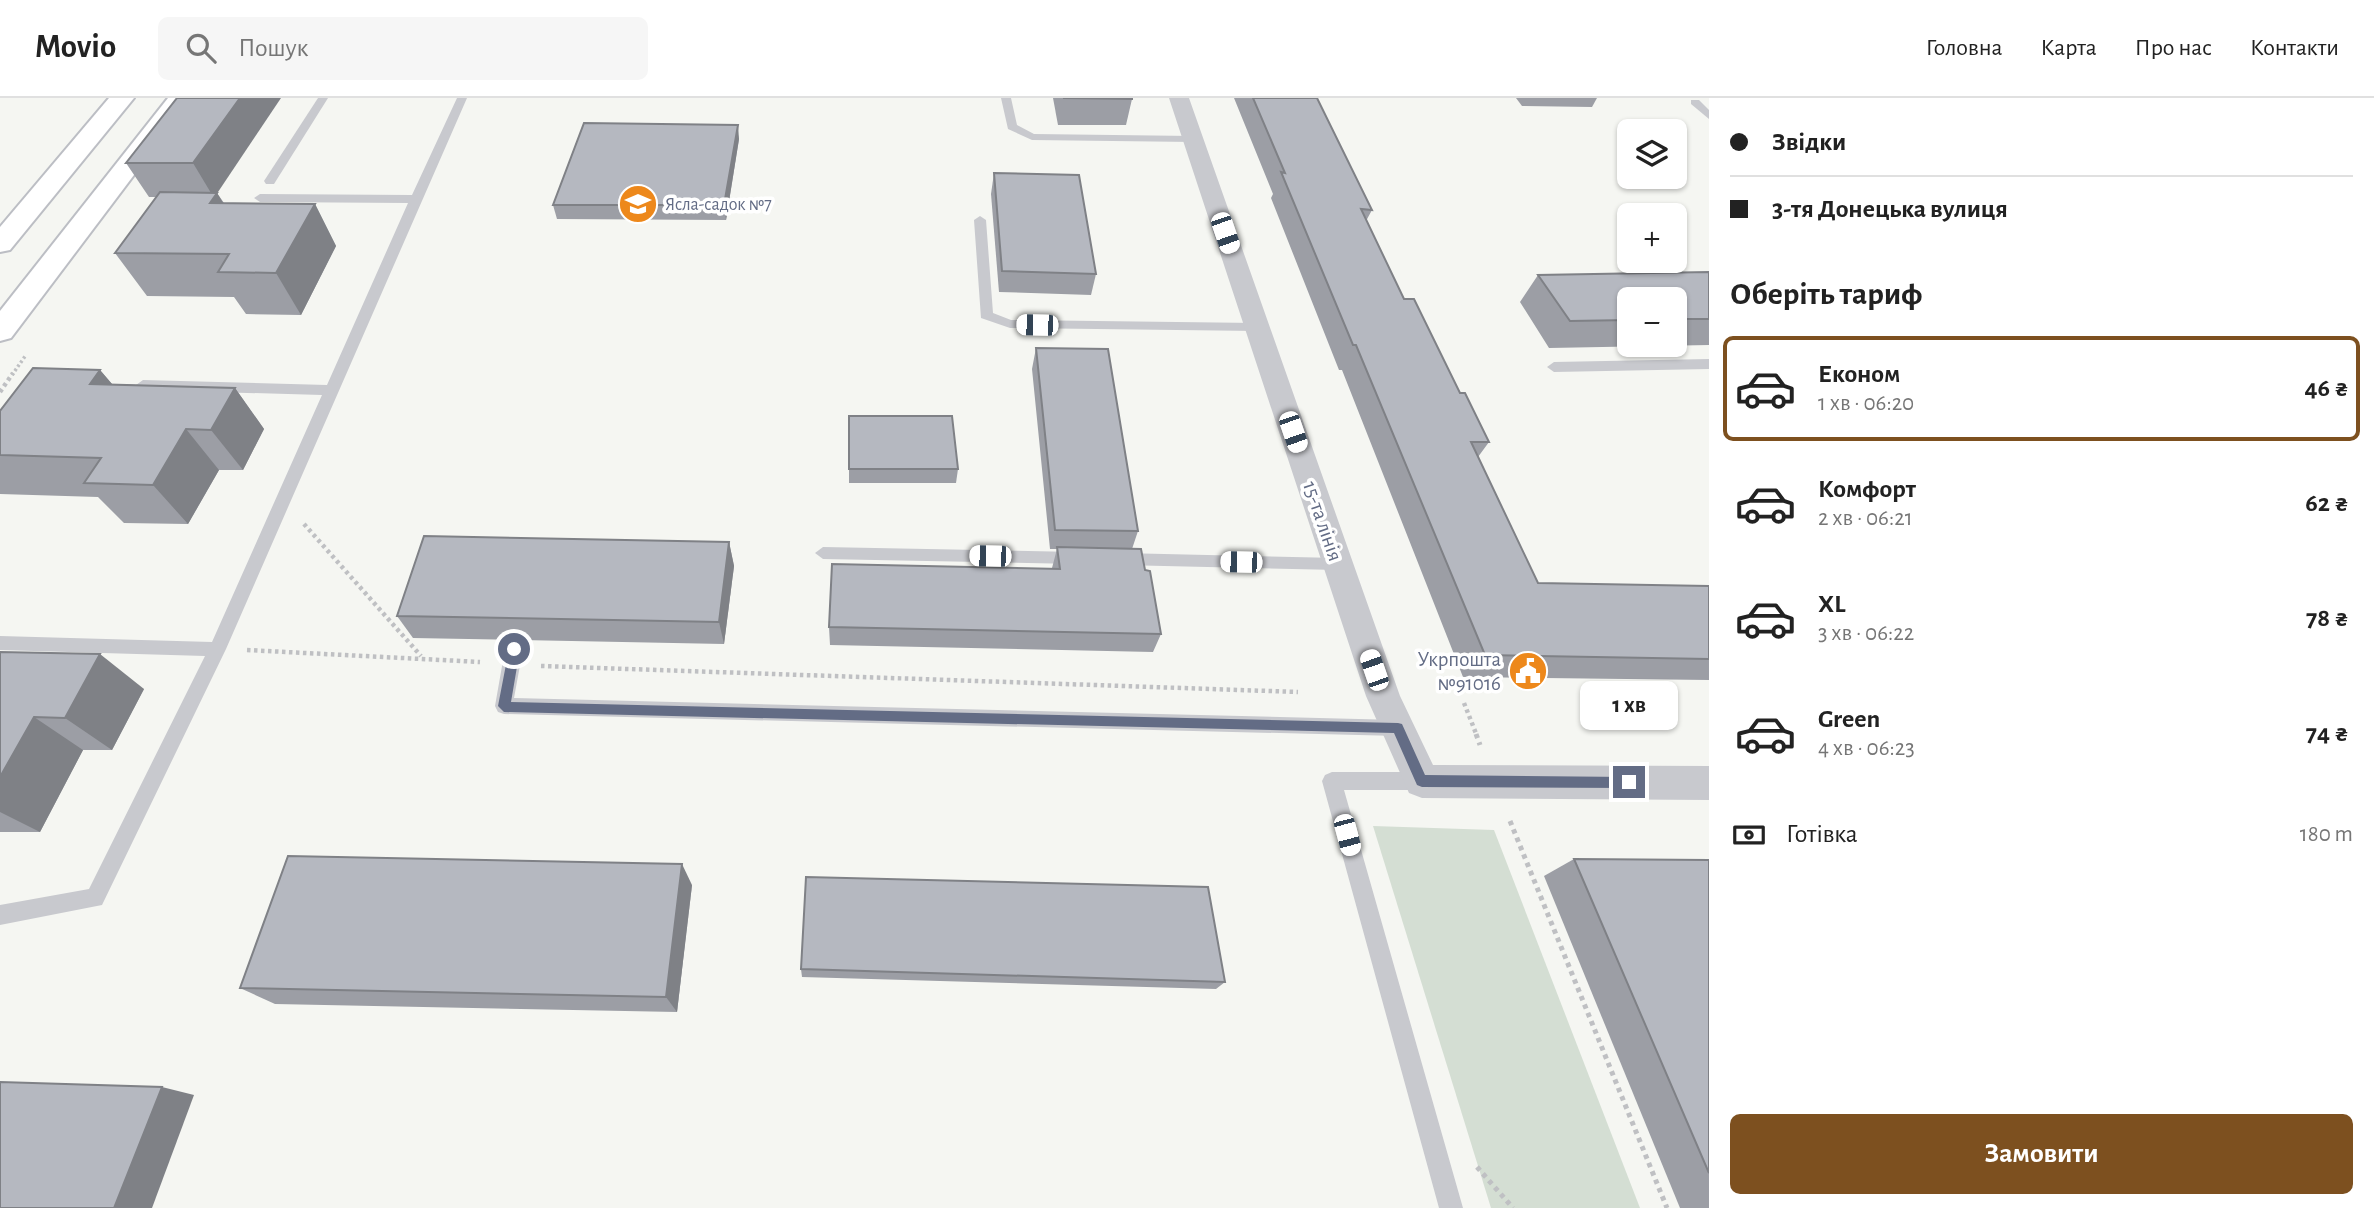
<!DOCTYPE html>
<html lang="uk">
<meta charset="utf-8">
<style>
:root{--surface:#fff;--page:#f6f6f6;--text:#222;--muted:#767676;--line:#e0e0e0;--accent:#7d501f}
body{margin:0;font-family:"Alegreya Sans",sans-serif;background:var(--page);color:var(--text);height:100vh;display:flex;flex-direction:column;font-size:26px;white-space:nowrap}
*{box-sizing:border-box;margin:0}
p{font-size:23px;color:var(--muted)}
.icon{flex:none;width:38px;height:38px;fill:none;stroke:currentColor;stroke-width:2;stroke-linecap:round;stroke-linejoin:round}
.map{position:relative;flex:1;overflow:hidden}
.side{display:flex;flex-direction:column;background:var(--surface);width:665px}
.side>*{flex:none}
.guide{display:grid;align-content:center;height:154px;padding:0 21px;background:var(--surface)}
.tools{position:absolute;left:1617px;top:21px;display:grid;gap:14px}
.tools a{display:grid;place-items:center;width:70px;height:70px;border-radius:10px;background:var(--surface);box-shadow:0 2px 5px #0004;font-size:35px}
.end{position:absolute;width:32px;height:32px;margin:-16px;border:9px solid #636c85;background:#fff;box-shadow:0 0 0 4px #fff}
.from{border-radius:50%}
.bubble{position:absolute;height:49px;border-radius:10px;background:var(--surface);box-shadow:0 2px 5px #0004;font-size:23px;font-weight:600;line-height:49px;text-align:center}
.car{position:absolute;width:21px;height:42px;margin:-21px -10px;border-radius:9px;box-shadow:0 0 5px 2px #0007;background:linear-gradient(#fff 24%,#345 0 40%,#fff 0 76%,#345 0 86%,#fff 0)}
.guide b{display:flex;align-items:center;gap:24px;height:66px;font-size:26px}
.guide b+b{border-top:2px solid var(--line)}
.guide i{width:18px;height:18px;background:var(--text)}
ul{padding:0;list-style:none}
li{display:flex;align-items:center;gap:21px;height:105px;margin:0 14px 10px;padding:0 7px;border:4px solid transparent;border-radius:10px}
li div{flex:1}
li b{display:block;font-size:26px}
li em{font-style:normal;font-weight:600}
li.active{border-color:var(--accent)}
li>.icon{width:63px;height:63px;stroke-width:1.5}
h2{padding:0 21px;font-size:32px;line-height:84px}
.pay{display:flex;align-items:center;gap:18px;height:77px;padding:0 21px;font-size:26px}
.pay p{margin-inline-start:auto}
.action{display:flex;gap:14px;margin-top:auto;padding:14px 21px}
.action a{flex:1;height:80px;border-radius:10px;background:var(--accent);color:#fff;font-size:28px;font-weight:600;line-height:80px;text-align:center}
header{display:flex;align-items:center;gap:42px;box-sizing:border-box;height:98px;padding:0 35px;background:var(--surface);border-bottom:2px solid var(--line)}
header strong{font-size:33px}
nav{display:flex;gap:38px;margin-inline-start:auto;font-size:24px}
.search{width:490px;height:63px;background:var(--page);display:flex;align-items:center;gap:18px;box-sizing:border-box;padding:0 24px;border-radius:10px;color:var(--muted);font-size:26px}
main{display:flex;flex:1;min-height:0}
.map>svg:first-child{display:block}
.green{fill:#d4ded3}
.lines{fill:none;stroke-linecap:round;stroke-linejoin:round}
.secondary-casing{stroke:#bcbec4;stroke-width:4}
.path-far2{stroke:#bfc0c3;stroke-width:3.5;stroke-dasharray:2.5 2.5;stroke-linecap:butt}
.path-far1{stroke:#bfc0c3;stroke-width:4.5;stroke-dasharray:3.5 3.5;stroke-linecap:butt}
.path{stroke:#bfc0c3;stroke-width:5;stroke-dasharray:4.5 4.5;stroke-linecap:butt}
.lane{fill:#c8c9ce;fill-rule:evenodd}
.street{fill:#c8c9ce;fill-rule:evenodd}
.secondary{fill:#fff;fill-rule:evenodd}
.wall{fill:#9c9ea5;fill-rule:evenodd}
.shaded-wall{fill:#7f8186}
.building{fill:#b5b8c0;stroke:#7f8186;stroke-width:2}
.route{fill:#636c85}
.labels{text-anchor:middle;stroke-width:7;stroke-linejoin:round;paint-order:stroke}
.far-poi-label{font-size:18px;fill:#636c85;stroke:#fff;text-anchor:start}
.street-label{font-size:21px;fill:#636c85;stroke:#fff}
.poi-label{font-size:21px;fill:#636c85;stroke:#fff;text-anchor:end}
</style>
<header>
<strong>Movio</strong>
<div class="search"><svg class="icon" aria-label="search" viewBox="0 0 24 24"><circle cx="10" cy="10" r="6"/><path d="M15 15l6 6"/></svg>Пошук</div>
<nav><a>Головна</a><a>Карта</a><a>Про нас</a><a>Контакти</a></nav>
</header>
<main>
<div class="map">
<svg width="1709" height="1110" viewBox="0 0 1709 1110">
<rect width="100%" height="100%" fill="#f5f6f2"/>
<!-- green -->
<polygon class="green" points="1373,728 1494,732 1640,1110 1491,1110"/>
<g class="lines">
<!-- secondary casing -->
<g class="secondary-casing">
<g id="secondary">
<polygon points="109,0 134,0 10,152 0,154 0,129"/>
<polygon points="168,0 192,0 11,240 0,243 0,213"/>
</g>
</g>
<!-- path-far2 -->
<polyline class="path-far2" points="12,277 26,257"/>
<!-- path-far1 -->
<g class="path-far1">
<polyline points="0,294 13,275"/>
<polyline points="304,426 421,558"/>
<polyline points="247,552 480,564"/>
<polyline points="541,568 1298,594"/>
<polyline points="1464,605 1477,638"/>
</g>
<!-- path -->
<g class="path">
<polyline points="1476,636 1480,647"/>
<polyline points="1510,723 1667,1110"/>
<polyline points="1477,1069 1513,1110"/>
</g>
<!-- lane -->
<g class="lane">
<polygon points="318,0 328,0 274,86 266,86 264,83"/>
<polygon points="457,0 467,0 226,551 102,807 0,827 0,807 89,791 205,558 0,552 0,538 212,544 322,297 143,292 136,287 143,282 327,287 408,105 260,104 254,100 260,96 412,97"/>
<polygon points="1001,0 1011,0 1017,27 1034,36 1193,38 1199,41 1193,44 1032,42 1008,31"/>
<polygon points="1691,2 1699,2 1709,12 1709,21 1691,6"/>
<polygon points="980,118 986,122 993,215 1011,222 1257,225 1264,229 1257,233 1010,230 981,220 974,122"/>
<polygon points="1709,261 1709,271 1554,274 1547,269 1554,264"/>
<polygon points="823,449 1076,454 1084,460 1076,466 823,461 815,455"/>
<polygon points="1121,455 1338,460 1344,461 1346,466 1344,471 1338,472 1121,467 1113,461"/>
<polygon points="514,544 520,546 523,551 514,600 1398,622 1405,624 1407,630 1405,636 1398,638 504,616 498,614 495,608 505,551 508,546"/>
<polygon points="1332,674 1422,674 1429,677 1432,683 1429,689 1422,692 1344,692 1463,1110 1439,1110 1322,683 1325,677"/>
</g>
<!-- street -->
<polygon class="street" points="1169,0 1189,0 1400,598 1433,667 1709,668 1709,702 1422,700 1409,695 1366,598"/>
<!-- secondary -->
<use href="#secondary" class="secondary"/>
</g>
<!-- wall -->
<g class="wall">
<polygon points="177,0 217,95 224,105 315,106 336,148 301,217 246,216 234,199 147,198 115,155 156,99 149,99 126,65"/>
<polygon points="1053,0 1132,0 1132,1 1126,27 1058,27"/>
<polygon points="1234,0 1317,0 1372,112 1366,123 1404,201 1489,344 1478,359 1538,485 1709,488 1709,582 1463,579 1342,272 1339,272 1271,100 1273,96"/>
<polygon points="1516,0 1597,0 1592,9 1522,8"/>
<polygon points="739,41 726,122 557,121 553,107"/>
<polygon points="994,75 1096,176 1091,197 999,194 991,96"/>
<path d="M1709,174V247L1549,250L1520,204L1538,177ZM1629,201H1675V247H1629Z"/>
<polygon points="1036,250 1138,433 1132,451 1145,472 1161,536 1153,554 830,547 829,529 1052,470 1057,451 1050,451 1032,271"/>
<polygon points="100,272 112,286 235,290 264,331 243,372 219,372 188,426 124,425 98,399 0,396 0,313"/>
<polygon points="849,318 958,371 956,385 849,385"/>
<polygon points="729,444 734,468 724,546 413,540 397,518"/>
<polygon points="0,554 144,591 112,652 83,652 40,734 0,734"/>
<polygon points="1574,761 1709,762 1709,1110 1680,1110 1544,778"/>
<polygon points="692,787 677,914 275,906 240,890"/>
<polygon points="801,871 1225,884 1216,891 802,879"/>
</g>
<!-- shaded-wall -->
<g class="shaded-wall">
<polygon points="240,0 281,0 214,100 193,65"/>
<polygon points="738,27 739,41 726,122 724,107"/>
<polygon points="217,95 243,137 210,105"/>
<polygon points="315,106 336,148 301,217 276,175"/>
<polygon points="100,272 135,313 90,286"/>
<polygon points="235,290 264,331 243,372 211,332"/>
<polygon points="186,331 219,372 188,426 153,387"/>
<polygon points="729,444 734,468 724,546 719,524"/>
<polygon points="100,556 144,591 112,652 65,620"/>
<polygon points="34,619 83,652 40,734 0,714 0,679"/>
<polygon points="682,766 692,787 677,914 666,899"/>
<polygon points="162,989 194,997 152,1110 114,1110"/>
</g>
<!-- building -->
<g class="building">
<polygon points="177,0 240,0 193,65 126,65"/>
<polygon points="1063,0 1132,0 1132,1"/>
<polygon points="1253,0 1317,0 1372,112 1361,111 1404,201 1414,201 1460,295 1465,295 1489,344 1471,344 1538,485 1709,488 1709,561 1485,557 1356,247 1353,247 1281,74 1285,75"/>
<polygon points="584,25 738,27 724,107 553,107"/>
<polygon points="994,75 1079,77 1096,176 1002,173"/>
<polygon points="160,94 217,95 210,105 315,106 276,175 218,174 229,156 115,155"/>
<polygon points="1709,174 1709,221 1675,221 1675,201 1629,201 1629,222 1570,223 1538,177"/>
<polygon points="1036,250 1108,251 1138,433 1055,432"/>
<polygon points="33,270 100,272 90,286 235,290 211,332 186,331 153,387 84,385 101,360 0,357 0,313"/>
<polygon points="849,318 952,318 958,371 849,371"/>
<polygon points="424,438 729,444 719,524 397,518"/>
<polygon points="1057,449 1141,451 1145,472 1150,473 1161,536 829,529 832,466 1060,471"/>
<polygon points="0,554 100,556 65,620 34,619 0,679"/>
<polygon points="288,758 682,766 666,899 240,890"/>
<polygon points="1574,761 1709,762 1709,1075"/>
<polygon points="806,779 1208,789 1225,884 801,871"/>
<polygon points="0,984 162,989 114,1110 0,1110"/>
</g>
<!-- route -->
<polygon class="route" points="514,547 520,551 511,604 1398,625 1402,626 1425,677 1629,679 1635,684 1629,690 1422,689 1417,687 1394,635 504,614 498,608 509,551"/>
<!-- icons -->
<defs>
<g id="school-disc" transform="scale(2.0125)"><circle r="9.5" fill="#ed881b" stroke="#fff"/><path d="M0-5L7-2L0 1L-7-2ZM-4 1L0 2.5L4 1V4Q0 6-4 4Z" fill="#fff"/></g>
<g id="civic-disc" transform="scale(2.0125)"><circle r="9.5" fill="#ed881b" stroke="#fff"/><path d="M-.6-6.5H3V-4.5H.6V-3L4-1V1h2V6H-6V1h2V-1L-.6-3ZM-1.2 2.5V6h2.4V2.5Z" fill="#fff"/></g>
</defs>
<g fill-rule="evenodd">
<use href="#school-disc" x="638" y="106"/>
<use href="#civic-disc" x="1528" y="573"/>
</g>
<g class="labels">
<!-- far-poi labels -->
<g class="far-poi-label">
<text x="665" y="112">Ясла-садок №7</text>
</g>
<!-- street labels -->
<g class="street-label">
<text transform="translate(1323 423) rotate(71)" y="7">15-та лінія</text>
</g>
<!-- poi labels -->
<g class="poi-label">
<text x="1501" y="568">Укрпошта<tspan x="1501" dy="24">№91016</tspan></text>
</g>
</g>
</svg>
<div class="tools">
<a><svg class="icon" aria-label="layers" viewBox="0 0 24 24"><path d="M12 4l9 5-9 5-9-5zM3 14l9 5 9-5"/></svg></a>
<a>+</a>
<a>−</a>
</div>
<i class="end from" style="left:514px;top:551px"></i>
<i class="end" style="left:1629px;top:684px"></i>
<div class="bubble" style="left:1580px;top:583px;width:98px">1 хв</div>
<i class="car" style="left:1225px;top:135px;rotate:161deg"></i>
<i class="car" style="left:1037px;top:227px;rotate:271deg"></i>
<i class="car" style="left:1293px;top:334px;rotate:161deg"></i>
<i class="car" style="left:990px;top:458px;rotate:271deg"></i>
<i class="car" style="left:1241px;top:464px;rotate:271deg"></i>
<i class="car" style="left:1374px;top:572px;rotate:341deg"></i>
<i class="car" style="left:1347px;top:737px;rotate:165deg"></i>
</div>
<section class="side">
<div class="guide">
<b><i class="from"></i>Звідки</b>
<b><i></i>3-тя Донецька вулиця</b>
</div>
<h2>Оберіть тариф</h2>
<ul>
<li class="active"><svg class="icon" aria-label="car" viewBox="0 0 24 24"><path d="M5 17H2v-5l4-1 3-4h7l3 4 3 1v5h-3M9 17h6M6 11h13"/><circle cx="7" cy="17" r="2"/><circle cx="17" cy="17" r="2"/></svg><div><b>Економ</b><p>1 хв · 06:20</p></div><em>46 ₴</em></li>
<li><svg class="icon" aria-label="car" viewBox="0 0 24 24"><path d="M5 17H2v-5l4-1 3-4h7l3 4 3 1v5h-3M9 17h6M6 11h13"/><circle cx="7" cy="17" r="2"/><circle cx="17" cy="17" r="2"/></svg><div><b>Комфорт</b><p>2 хв · 06:21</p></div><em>62 ₴</em></li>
<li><svg class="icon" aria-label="car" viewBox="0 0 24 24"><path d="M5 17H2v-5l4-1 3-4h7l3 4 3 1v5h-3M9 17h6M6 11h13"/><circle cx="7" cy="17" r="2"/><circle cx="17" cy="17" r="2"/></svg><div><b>XL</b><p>3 хв · 06:22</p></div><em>78 ₴</em></li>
<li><svg class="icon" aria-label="car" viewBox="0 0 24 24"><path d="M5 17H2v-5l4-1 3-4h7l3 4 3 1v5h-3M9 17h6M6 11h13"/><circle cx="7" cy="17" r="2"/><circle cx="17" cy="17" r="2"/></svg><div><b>Green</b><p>4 хв · 06:23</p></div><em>74 ₴</em></li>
</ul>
<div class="pay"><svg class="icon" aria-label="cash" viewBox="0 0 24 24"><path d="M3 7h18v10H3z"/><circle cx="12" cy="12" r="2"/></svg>Готівка<p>180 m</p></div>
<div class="action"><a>Замовити</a></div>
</section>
</main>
